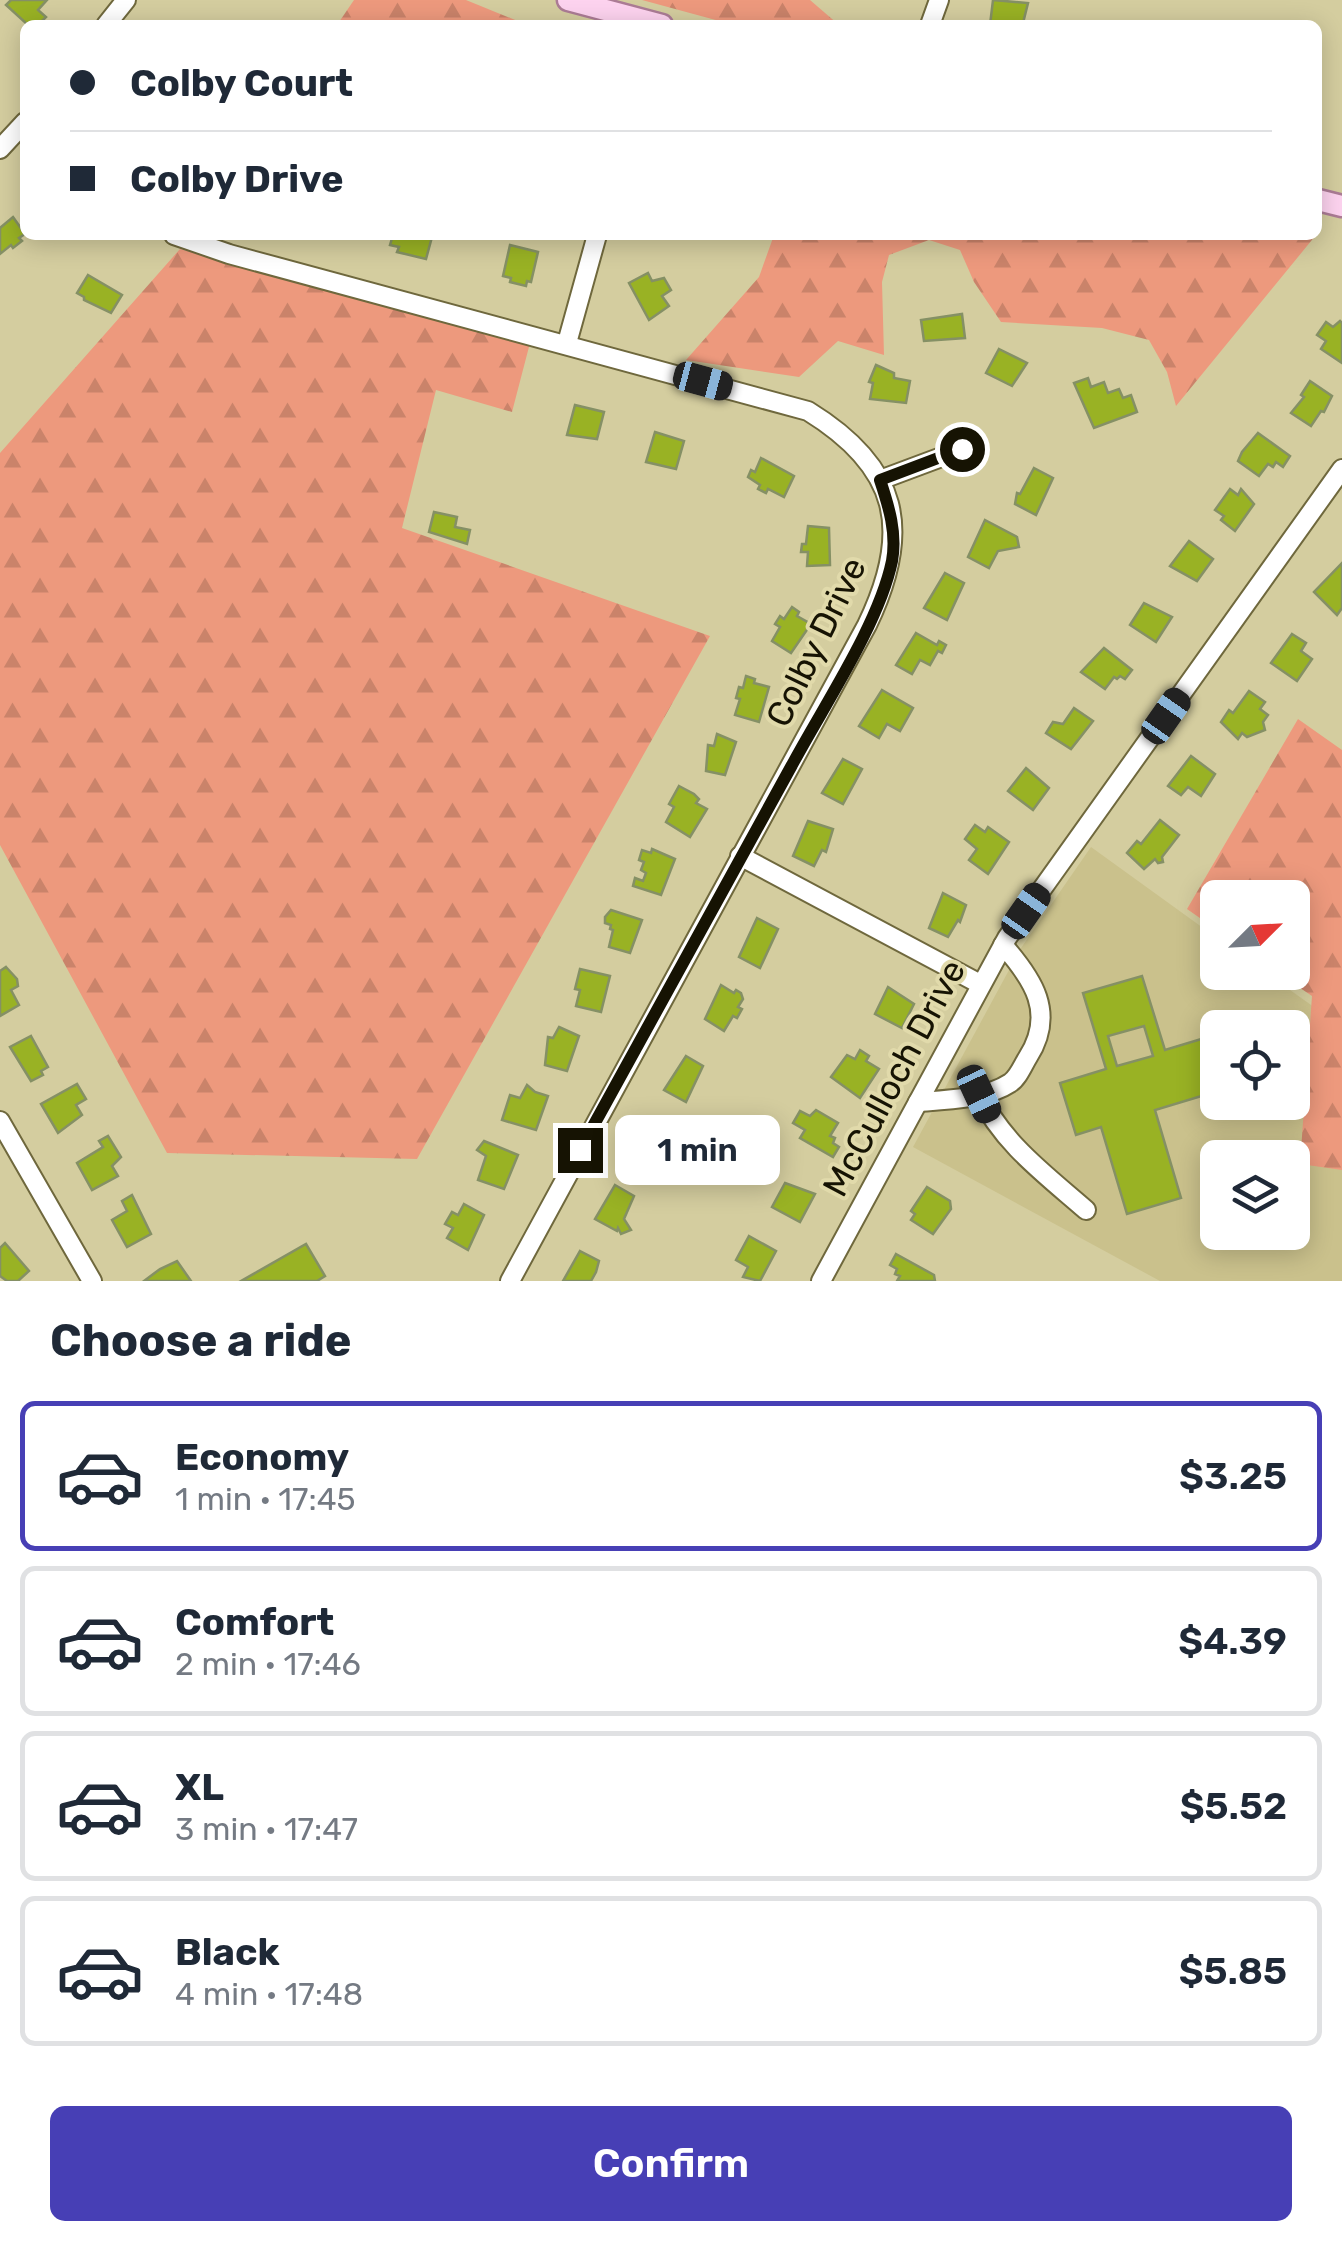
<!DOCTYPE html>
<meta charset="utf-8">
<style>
:root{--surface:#fff;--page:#f6f6f7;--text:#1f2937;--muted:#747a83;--line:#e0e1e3;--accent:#473fb5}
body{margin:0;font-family:Rubik,sans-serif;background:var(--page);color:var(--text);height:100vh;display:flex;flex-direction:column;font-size:38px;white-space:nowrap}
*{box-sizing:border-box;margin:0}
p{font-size:32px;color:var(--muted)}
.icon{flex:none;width:55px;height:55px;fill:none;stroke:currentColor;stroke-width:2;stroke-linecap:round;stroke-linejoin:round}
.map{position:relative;height:1281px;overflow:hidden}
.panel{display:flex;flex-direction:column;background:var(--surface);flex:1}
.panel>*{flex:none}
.top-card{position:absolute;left:20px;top:20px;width:1302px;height:220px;border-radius:15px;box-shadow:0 5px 25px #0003;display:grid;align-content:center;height:220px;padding:0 50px;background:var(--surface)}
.needle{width:65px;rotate:66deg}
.tools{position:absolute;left:1200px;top:880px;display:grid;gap:20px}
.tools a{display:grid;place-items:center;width:110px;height:110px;border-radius:15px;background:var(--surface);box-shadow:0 5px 25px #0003;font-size:50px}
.end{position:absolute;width:45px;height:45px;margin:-22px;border:12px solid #161303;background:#fff;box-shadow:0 0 0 5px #fff}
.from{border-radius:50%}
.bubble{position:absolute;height:70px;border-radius:15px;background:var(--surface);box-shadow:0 5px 25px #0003;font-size:32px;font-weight:600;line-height:70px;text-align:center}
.car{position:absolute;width:30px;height:60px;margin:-30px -15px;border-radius:12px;box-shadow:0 0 8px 2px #0007;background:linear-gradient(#222 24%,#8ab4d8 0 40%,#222 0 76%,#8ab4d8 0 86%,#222 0)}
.top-card b{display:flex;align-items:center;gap:35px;height:95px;font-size:38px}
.top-card b+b{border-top:2px solid var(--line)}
.top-card i{width:25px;height:25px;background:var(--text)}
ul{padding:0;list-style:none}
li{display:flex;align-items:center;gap:30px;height:150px;margin:0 20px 15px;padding:0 30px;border:5px solid var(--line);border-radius:15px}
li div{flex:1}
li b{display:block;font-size:38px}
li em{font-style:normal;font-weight:600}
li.on{border-color:var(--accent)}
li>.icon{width:90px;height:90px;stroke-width:1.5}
h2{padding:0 50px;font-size:45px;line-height:120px}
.action{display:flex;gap:20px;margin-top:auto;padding:20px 50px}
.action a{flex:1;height:115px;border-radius:15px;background:var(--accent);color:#fff;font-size:40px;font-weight:600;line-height:115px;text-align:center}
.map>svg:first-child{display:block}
.built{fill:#cac18c;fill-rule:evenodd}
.forest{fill:url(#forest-firs)}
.building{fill:#99b224;stroke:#859065;stroke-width:2.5;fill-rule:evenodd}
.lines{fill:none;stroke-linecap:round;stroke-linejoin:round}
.minor-casing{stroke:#6f683d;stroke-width:22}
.major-casing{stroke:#ac7c95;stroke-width:25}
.minor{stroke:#fff;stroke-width:18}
.major{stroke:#fdd3ef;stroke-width:20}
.route{stroke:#161303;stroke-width:12}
.labels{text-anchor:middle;stroke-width:8;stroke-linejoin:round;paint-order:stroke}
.street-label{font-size:35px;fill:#161303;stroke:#e1daab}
</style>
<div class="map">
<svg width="1342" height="1281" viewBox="0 0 1342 1281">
<defs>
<pattern id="forest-firs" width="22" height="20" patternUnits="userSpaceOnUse" patternTransform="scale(2.5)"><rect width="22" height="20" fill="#ed997d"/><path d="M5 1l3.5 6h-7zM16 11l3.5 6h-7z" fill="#ca836a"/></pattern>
</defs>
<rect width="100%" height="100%" fill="#d4cd9f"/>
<!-- built -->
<path class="built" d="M1091,847L1217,938L1218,972L1266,973L1342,1027V1281H1160L913,1147L1021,948ZM1218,1028H1292V1102H1218ZM1218,1158H1292V1232H1218Z"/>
<!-- forest -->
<g class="forest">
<polygon points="354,0 466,0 520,22 519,25 337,25"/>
<polygon points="642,0 810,0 839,25 734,25"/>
<polygon points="774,235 1316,235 1176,406 1167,372 1149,340 1102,328 1001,322 974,282 960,250 929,240 889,255 882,282 884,355 838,341 799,377 686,360 759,277"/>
<polygon points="180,249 530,343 512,412 436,390 402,528 710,636 417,1159 167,1153 0,845 0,453"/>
<polygon points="1298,719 1342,750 1342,1170 1300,1164 1312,996 1278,973 1292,972 1292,898 1218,898 1217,930 1187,909"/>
</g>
<!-- building -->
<g class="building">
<polygon points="11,0 47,0 38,10 46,17 38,25 28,25 6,5"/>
<polygon points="993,0 1028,3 1023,23 990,25"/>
<polygon points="13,217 25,234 19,238 22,241 13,248 11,245 0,254 0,228"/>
<polygon points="393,235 432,237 426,259 397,252 399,247 390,245"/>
<polygon points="510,245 538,252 531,282 527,281 526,286 510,282 511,278 503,276"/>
<polygon points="648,273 652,281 664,278 671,290 662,296 669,306 649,320 629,283"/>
<polygon points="88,275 122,295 111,313 84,300 84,297 77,293"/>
<polygon points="962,314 965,338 924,341 921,320"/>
<polygon points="1340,321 1342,323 1342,363 1321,349 1326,341 1317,335 1326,322 1333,327"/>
<polygon points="999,349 1027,363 1012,386 986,373"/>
<polygon points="876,365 894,373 894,378 910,381 906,403 870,399 873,383 869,382"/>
<polygon points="1088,378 1091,387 1104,382 1108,393 1119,389 1123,398 1131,395 1137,412 1094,428 1074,383"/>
<polygon points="1310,381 1332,396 1324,412 1321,411 1311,426 1291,413 1304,397 1301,395"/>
<polygon points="575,405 604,412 597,439 567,435"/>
<polygon points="655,432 684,441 676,469 646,462"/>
<polygon points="1258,433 1290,456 1283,467 1276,462 1273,467 1268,464 1259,476 1238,461 1242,452"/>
<polygon points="761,458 794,476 784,497 768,489 766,493 758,489 760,485 748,477 751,470 755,472"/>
<polygon points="1034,468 1053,478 1036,515 1015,504 1017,493 1020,494"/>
<polygon points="1230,489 1238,495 1241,489 1254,504 1235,531 1221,520 1224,516 1215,510"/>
<polygon points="434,512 457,517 455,527 470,530 467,544 429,532"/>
<polygon points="985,520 1017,537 1019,547 998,551 989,568 968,557"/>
<polygon points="808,526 829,528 830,565 807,566 808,552 801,552 802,544 806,544"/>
<polygon points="1189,541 1213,559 1197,581 1170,566"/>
<polygon points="1342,563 1342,608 1337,615 1314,592"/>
<polygon points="945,573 964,583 947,620 924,608"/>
<polygon points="1144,603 1172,617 1156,642 1130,625"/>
<polygon points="792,607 799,612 797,616 811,624 791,653 772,641 780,627 775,624 780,616 784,619"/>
<polygon points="916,633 937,645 939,641 946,645 942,653 938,651 930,665 920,660 912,674 896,665"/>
<polygon points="1292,634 1306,643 1301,651 1312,659 1297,681 1271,663"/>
<polygon points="1104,648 1132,670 1125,679 1120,676 1117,679 1114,677 1105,689 1081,672"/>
<polygon points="746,676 755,679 754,683 769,687 759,722 735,715 740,699 736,698 739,687 743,688"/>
<polygon points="882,690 913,708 900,731 887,724 879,738 859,726"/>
<polygon points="1249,691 1265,702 1260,709 1268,715 1263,722 1265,730 1247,737 1242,733 1238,739 1221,722 1229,710 1233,713"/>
<polygon points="1074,708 1093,721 1071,749 1046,733 1053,722 1063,724"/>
<polygon points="717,734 736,742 725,775 706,771 708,745 714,746"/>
<polygon points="1191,756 1215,774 1201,796 1188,787 1181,795 1168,786"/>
<polygon points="843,759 862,769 843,804 822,793"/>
<polygon points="1026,768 1049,788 1033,810 1008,791"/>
<polygon points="679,786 694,794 699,799 696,803 707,809 690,837 666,822 674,807 669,804"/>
<polygon points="1160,820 1179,835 1162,857 1163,862 1158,863 1155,859 1144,869 1127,853 1137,841 1141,844"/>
<polygon points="808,821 833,829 826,852 822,850 814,866 793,856"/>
<polygon points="975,825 985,832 988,827 1009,842 988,874 969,860 977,849 965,839"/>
<polygon points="652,849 675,859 661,895 633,886 635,878 643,881 646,873 641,870 644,862 639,860 642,850 651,853"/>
<polygon points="943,893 966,905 960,922 958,920 948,937 929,928"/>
<polygon points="611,910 642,920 630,953 609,947 613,930 610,929 611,925 605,923 605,917"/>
<polygon points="757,918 778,929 760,968 739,957"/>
<polygon points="6,967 17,979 18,986 11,990 19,1005 0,1016 0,971"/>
<polygon points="580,969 610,976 601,1012 576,1006 580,990 575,989"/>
<path d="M1142,976L1165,1050L1218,1034V1091L1155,1110L1181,1198L1127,1214L1101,1127L1076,1135L1060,1083L1106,1069L1083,993ZM1144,1026L1153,1056L1117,1066L1108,1036Z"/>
<polygon points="721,985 734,993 736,990 741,993 743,999 738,1007 742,1009 737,1018 733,1016 724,1031 705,1019"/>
<polygon points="888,987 914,1004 902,1028 875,1014"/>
<polygon points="559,1027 579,1036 567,1071 545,1065 548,1037 553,1038"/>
<polygon points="31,1036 48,1067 41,1071 43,1075 31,1081 10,1047"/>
<polygon points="860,1050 869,1056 866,1061 879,1069 860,1098 831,1077 847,1055 855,1059"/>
<polygon points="686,1056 703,1066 686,1102 664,1090"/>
<polygon points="77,1084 86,1099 76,1105 82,1115 58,1133 41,1104"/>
<polygon points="527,1085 535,1092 548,1096 536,1130 502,1120 510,1095 520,1098"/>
<polygon points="816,1110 838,1123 830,1136 835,1138 833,1143 839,1147 833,1157 800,1138 805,1130 793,1123 800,1111 810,1116"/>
<polygon points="650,1120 671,1132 650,1166 629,1154"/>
<polygon points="108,1136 121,1157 112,1166 118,1176 92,1190 77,1163 103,1147 99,1141"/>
<polygon points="484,1141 518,1155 504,1189 478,1180 486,1156 477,1150"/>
<polygon points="785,1183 815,1194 800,1222 772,1207"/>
<polygon points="615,1185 634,1196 624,1219 631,1230 621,1234 618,1228 617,1231 595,1219"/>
<polygon points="927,1187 950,1201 951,1209 933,1234 911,1220 915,1214 911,1211"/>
<polygon points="132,1195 151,1234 127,1247 112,1220 127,1211 122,1201"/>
<polygon points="464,1204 484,1215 468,1250 447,1238 453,1228 445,1224 452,1212 458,1215"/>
<polygon points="749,1236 776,1251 760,1281 743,1277 748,1267 736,1260"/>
<polygon points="5,1243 29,1271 18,1281 7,1281 0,1276 0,1248"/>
<polygon points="306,1244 325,1276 317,1281 241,1281"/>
<polygon points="580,1251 599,1261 596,1272 591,1281 563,1281"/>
<polygon points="896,1254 934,1275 935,1281 897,1281 900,1276 895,1274 897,1269 890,1265"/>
<polygon points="177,1261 191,1281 144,1281 160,1269"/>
</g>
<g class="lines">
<!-- minor casing -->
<g class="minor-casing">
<g id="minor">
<polyline points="106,25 126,0"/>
<polyline points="930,25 939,0"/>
<polyline points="0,149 25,122"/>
<path d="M174,235L229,254L808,411C899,467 913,530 867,625L510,1281"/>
<polyline points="567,343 597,235"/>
<polyline points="880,480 963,449"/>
<polyline points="740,856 980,984"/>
<path d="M979,1094C1002,1143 1046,1175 1086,1210"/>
<path d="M918,1102C946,1100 986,1099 1010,1083C1018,1078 1023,1065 1028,1057C1056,1013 1033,979 1003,945"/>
<polyline points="0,1121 92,1281"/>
<polyline points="821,1281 1007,938 1342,469"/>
</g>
</g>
<!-- major casing -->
<g class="major-casing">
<g id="major">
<polyline points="568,0 662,25"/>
<polyline points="1318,200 1342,206"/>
</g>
</g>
<!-- minor -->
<use href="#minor" class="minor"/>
<!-- major -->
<use href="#major" class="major"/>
</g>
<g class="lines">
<!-- route -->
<path class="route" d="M580,1150C650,1021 721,893 792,765C823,707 879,624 892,561C897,533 889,507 880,480L962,449"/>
</g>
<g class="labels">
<!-- street labels -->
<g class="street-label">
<text transform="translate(816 642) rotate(-64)" y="12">Colby Drive</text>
<text transform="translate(894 1078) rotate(-62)" y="12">McCulloch Drive</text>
</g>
</g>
</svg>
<div class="tools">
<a><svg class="needle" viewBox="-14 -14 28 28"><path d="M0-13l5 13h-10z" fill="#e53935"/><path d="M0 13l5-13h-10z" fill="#747a83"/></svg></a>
<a><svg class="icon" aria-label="locate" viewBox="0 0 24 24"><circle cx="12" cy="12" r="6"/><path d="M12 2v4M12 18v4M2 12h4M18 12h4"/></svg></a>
<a><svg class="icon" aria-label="layers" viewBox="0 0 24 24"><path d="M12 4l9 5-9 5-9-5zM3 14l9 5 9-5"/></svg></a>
</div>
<i class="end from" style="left:962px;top:449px"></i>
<i class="end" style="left:580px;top:1150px"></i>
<div class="bubble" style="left:615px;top:1115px;width:165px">1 min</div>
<i class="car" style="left:703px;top:381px;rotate:105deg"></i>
<i class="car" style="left:1166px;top:716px;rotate:35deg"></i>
<i class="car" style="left:1026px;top:911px;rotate:35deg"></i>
<i class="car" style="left:979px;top:1094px;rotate:155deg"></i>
<div class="top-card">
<b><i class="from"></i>Colby Court</b>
<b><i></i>Colby Drive</b>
</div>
</div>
<section class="panel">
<h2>Choose a ride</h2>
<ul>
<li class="on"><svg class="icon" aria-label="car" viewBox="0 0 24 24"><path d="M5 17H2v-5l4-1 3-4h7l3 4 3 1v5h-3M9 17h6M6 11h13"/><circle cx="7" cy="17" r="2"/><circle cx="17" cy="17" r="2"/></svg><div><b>Economy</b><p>1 min · 17:45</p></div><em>$3.25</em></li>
<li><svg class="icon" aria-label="car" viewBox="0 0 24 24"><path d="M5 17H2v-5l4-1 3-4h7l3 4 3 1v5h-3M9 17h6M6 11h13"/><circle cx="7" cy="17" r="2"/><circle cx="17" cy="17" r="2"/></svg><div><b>Comfort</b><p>2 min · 17:46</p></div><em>$4.39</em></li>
<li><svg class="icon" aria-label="car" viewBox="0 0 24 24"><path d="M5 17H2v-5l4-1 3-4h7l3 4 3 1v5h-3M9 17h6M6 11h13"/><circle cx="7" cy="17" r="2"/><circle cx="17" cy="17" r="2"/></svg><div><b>XL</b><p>3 min · 17:47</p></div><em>$5.52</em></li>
<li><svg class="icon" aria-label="car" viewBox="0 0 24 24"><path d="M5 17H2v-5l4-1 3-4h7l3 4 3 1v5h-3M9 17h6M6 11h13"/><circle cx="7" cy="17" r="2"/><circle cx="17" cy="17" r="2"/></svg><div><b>Black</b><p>4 min · 17:48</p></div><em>$5.85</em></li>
</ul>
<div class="action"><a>Confirm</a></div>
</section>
